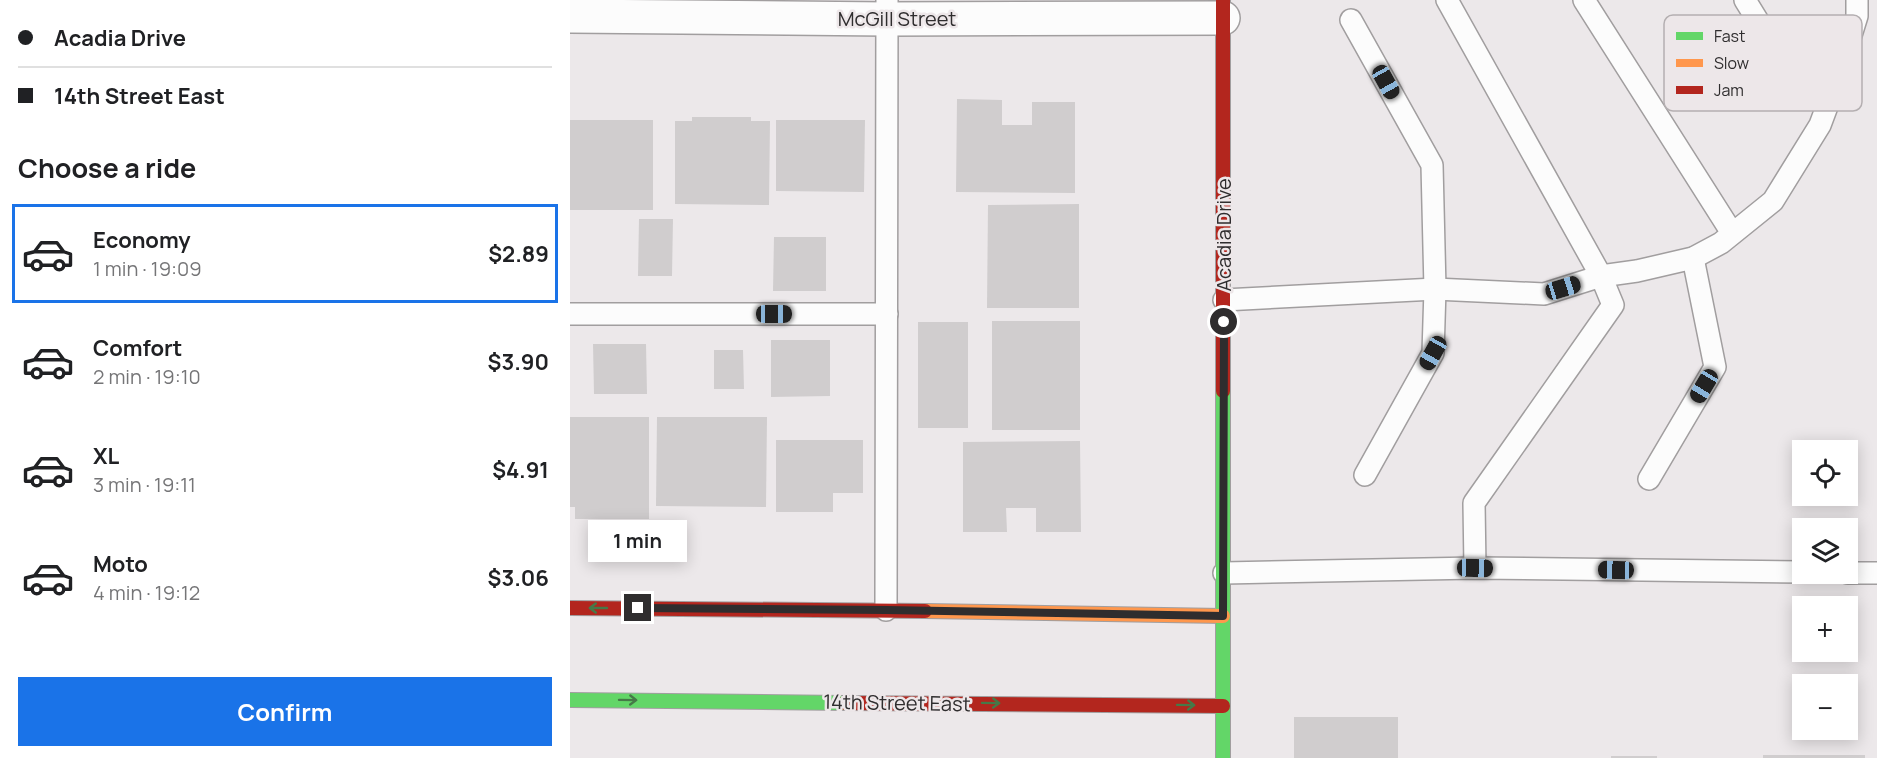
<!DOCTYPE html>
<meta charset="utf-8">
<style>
:root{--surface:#fff;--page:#f2f2f2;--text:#202124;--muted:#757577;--line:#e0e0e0;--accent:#1a73e8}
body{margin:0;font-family:Manrope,sans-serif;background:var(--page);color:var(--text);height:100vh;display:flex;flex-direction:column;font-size:22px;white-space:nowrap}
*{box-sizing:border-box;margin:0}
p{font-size:20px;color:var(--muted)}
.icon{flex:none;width:33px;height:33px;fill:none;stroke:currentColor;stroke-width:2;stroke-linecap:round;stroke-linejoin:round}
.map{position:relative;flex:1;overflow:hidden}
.sheet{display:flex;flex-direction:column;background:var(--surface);width:570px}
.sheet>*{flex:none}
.guide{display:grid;align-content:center;height:132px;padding:0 18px;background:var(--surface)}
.tools{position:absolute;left:1222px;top:440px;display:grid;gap:12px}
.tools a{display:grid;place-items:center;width:66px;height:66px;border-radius:0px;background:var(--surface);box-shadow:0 3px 15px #0003;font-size:30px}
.end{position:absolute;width:27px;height:27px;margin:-14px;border:8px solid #2f2d2e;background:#fff;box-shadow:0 0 0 3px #fff}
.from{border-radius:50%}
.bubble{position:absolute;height:42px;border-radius:0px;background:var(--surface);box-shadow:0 3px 15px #0003;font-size:20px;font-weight:700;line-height:42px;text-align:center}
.car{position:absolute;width:18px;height:36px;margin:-18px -9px;border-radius:8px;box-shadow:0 0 4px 2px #0007;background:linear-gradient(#222 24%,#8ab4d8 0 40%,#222 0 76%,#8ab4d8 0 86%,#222 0)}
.guide b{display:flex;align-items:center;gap:21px;height:57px;font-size:22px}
.guide b+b{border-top:2px solid var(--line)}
.guide i{width:15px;height:15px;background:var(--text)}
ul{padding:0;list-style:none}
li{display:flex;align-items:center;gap:18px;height:99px;margin:0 12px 9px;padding:0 6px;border:3px solid transparent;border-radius:0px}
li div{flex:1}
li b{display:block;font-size:22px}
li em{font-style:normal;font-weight:700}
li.active{border-color:var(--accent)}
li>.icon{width:54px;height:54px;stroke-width:1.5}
h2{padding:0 18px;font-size:27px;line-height:72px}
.primary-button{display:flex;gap:12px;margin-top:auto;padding:12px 18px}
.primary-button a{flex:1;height:69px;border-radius:0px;background:var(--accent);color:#fff;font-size:24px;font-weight:700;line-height:69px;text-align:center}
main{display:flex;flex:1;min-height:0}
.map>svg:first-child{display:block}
.building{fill:#d0cdce}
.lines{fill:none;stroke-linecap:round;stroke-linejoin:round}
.lane-casing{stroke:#a19e9f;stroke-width:24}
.street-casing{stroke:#a19e9f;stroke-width:36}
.fast-casing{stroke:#a19e9f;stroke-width:16}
.slow-casing{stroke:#a19e9f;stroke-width:16}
.jam-casing{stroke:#a19e9f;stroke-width:16}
.lane{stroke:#fcfcfc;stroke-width:21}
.street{stroke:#fcfcfc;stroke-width:33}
.fast{stroke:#63d668;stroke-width:14}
.slow{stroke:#ff974d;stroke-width:14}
.jam{stroke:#b3261e;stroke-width:14}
.oneway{stroke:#467948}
.route{stroke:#2f2d2e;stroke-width:8}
.labels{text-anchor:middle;stroke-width:5;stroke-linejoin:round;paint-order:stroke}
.street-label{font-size:20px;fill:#2f2d2e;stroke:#ede7e9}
.key{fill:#ede7e9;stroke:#b4afb1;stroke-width:1.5}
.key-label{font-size:16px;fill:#2f2d2e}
</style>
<main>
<section class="sheet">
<div class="guide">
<b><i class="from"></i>Acadia Drive</b>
<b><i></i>14th Street East</b>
</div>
<h2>Choose a ride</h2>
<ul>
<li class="active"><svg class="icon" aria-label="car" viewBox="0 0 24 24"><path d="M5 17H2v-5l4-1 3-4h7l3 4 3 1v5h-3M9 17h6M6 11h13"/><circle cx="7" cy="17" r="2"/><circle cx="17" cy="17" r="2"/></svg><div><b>Economy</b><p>1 min · 19:09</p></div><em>$2.89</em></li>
<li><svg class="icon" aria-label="car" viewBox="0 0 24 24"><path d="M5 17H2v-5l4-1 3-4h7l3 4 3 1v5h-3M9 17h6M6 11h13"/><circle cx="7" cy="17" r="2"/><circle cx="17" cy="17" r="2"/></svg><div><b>Comfort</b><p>2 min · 19:10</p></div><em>$3.90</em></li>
<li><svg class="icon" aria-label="car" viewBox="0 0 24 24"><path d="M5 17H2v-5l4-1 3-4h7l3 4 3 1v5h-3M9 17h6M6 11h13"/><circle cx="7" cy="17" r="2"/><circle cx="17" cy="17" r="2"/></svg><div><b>XL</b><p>3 min · 19:11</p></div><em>$4.91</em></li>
<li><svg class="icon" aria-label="car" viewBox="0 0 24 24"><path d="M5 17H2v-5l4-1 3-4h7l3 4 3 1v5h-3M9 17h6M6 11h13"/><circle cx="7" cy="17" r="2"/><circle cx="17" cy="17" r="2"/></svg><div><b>Moto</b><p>4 min · 19:12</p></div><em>$3.06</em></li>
</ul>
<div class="primary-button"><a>Confirm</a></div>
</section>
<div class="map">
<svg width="1307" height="758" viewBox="0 0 1307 758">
<rect width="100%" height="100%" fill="#ece8ea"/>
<!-- building -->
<g class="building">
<polygon points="387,99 432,100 432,125 462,125 462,102 505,102 505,193 386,192"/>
<polygon points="122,117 181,117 181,121 200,121 199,205 105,204 105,121 122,121"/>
<rect x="0" y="120" width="83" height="90"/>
<polygon points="206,120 295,120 294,192 206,191"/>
<polygon points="509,204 509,308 417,308 418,205"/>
<polygon points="69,219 103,219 102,276 68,276"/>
<polygon points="204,237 256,237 256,291 203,291"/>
<rect x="422" y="321" width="88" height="109"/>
<rect x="348" y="322" width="50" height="106"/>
<polygon points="201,340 260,340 260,396 201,397"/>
<polygon points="23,344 76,344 77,394 24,394"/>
<polygon points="144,350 173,350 174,389 144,389"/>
<polygon points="0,417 79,417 79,519 5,519 5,507 0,507"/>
<polygon points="87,417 197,417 196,507 86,506"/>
<polygon points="206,440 293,440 293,493 263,493 263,512 206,512"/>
<polygon points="510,441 511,532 466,532 466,508 436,508 437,532 393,532 393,442"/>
<rect x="724" y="717" width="104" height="41"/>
<rect x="1193" y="755" width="102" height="3"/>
<rect x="1041" y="756" width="46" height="2"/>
</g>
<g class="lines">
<!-- lane casing -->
<g class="lane-casing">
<g id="lane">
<polyline points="877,0 1031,276 1043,305 904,503 905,568"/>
<polyline points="1014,0 1162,233"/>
<polyline points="1175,0 1191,26 1268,77"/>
<polyline points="781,20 862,165 865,289 863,353 795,475"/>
<polyline points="654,300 865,289 974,294 1031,276 1067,271 1123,258 1151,243 1203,201 1250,125 1268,77 1287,16 1287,0"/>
<polyline points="0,314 317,314"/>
<polyline points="1079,479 1145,367 1123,258"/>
<polyline points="654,573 905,568 1233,572"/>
<polyline points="1278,573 1307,573"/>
<polyline points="316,610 317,0"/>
</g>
</g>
<!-- street casing -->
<g class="street-casing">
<polyline id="street" points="0,16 317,19 653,18"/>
</g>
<!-- fast casing -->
<g class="fast-casing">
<g id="fast">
<polyline points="653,391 653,758"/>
<polyline points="0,700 275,703"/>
</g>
</g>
<!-- slow casing -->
<g class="slow-casing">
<polyline id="slow" points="355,611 653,616"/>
</g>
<!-- jam casing -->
<g class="jam-casing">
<g id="jam">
<polyline points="653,0 653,391"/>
<polyline points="0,608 355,611"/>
<polyline points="275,703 653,706"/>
</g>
</g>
<!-- lane -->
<use href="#lane" class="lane"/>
<!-- street -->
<use href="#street" class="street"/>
<!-- fast -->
<use href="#fast" class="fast"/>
<!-- slow -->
<use href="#slow" class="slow"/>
<!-- jam -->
<use href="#jam" class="jam"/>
</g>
<!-- one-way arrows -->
<defs><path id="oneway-shaft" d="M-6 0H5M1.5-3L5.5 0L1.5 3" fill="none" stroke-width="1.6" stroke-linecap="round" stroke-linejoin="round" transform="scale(1.5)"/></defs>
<g class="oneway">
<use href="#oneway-shaft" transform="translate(28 608) rotate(-180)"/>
<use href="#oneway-shaft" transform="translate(58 700) rotate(1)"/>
<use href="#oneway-shaft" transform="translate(421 703) rotate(1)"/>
<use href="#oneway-shaft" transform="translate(616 705) rotate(1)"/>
</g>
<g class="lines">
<!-- route -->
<polyline class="route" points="68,608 316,610 653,616 654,322"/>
</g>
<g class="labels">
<!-- street labels -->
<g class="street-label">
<text x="327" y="26">McGill Street</text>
<text transform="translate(654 235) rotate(-90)" y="7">Acadia Drive</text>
<text transform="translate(327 703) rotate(1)" y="7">14th Street East</text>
</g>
</g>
<!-- legend -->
<rect x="1094" y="15" width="198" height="96" rx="9" class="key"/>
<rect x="1106" y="32" width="27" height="8" fill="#63d668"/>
<rect x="1106" y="59" width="27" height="8" fill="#ff974d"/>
<rect x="1106" y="86" width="27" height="8" fill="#b3261e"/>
<g class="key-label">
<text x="1144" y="42">Fast</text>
<text x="1144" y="69">Slow</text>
<text x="1144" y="96">Jam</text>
</g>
</svg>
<div class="tools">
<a><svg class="icon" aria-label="locate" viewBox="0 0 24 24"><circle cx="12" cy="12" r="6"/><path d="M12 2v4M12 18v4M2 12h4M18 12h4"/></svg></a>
<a><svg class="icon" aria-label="layers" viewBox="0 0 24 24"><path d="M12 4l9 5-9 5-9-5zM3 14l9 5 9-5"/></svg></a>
<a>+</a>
<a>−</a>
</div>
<i class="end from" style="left:654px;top:322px"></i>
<i class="end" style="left:68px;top:608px"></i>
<div class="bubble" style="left:18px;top:520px;width:99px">1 min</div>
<i class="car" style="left:816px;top:82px;rotate:151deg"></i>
<i class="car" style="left:993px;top:288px;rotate:73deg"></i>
<i class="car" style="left:204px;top:314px;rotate:90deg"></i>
<i class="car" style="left:863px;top:353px;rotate:209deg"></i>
<i class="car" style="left:1134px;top:386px;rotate:211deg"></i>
<i class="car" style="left:905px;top:568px;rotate:91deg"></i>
<i class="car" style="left:1046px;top:570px;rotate:271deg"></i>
</div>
</main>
